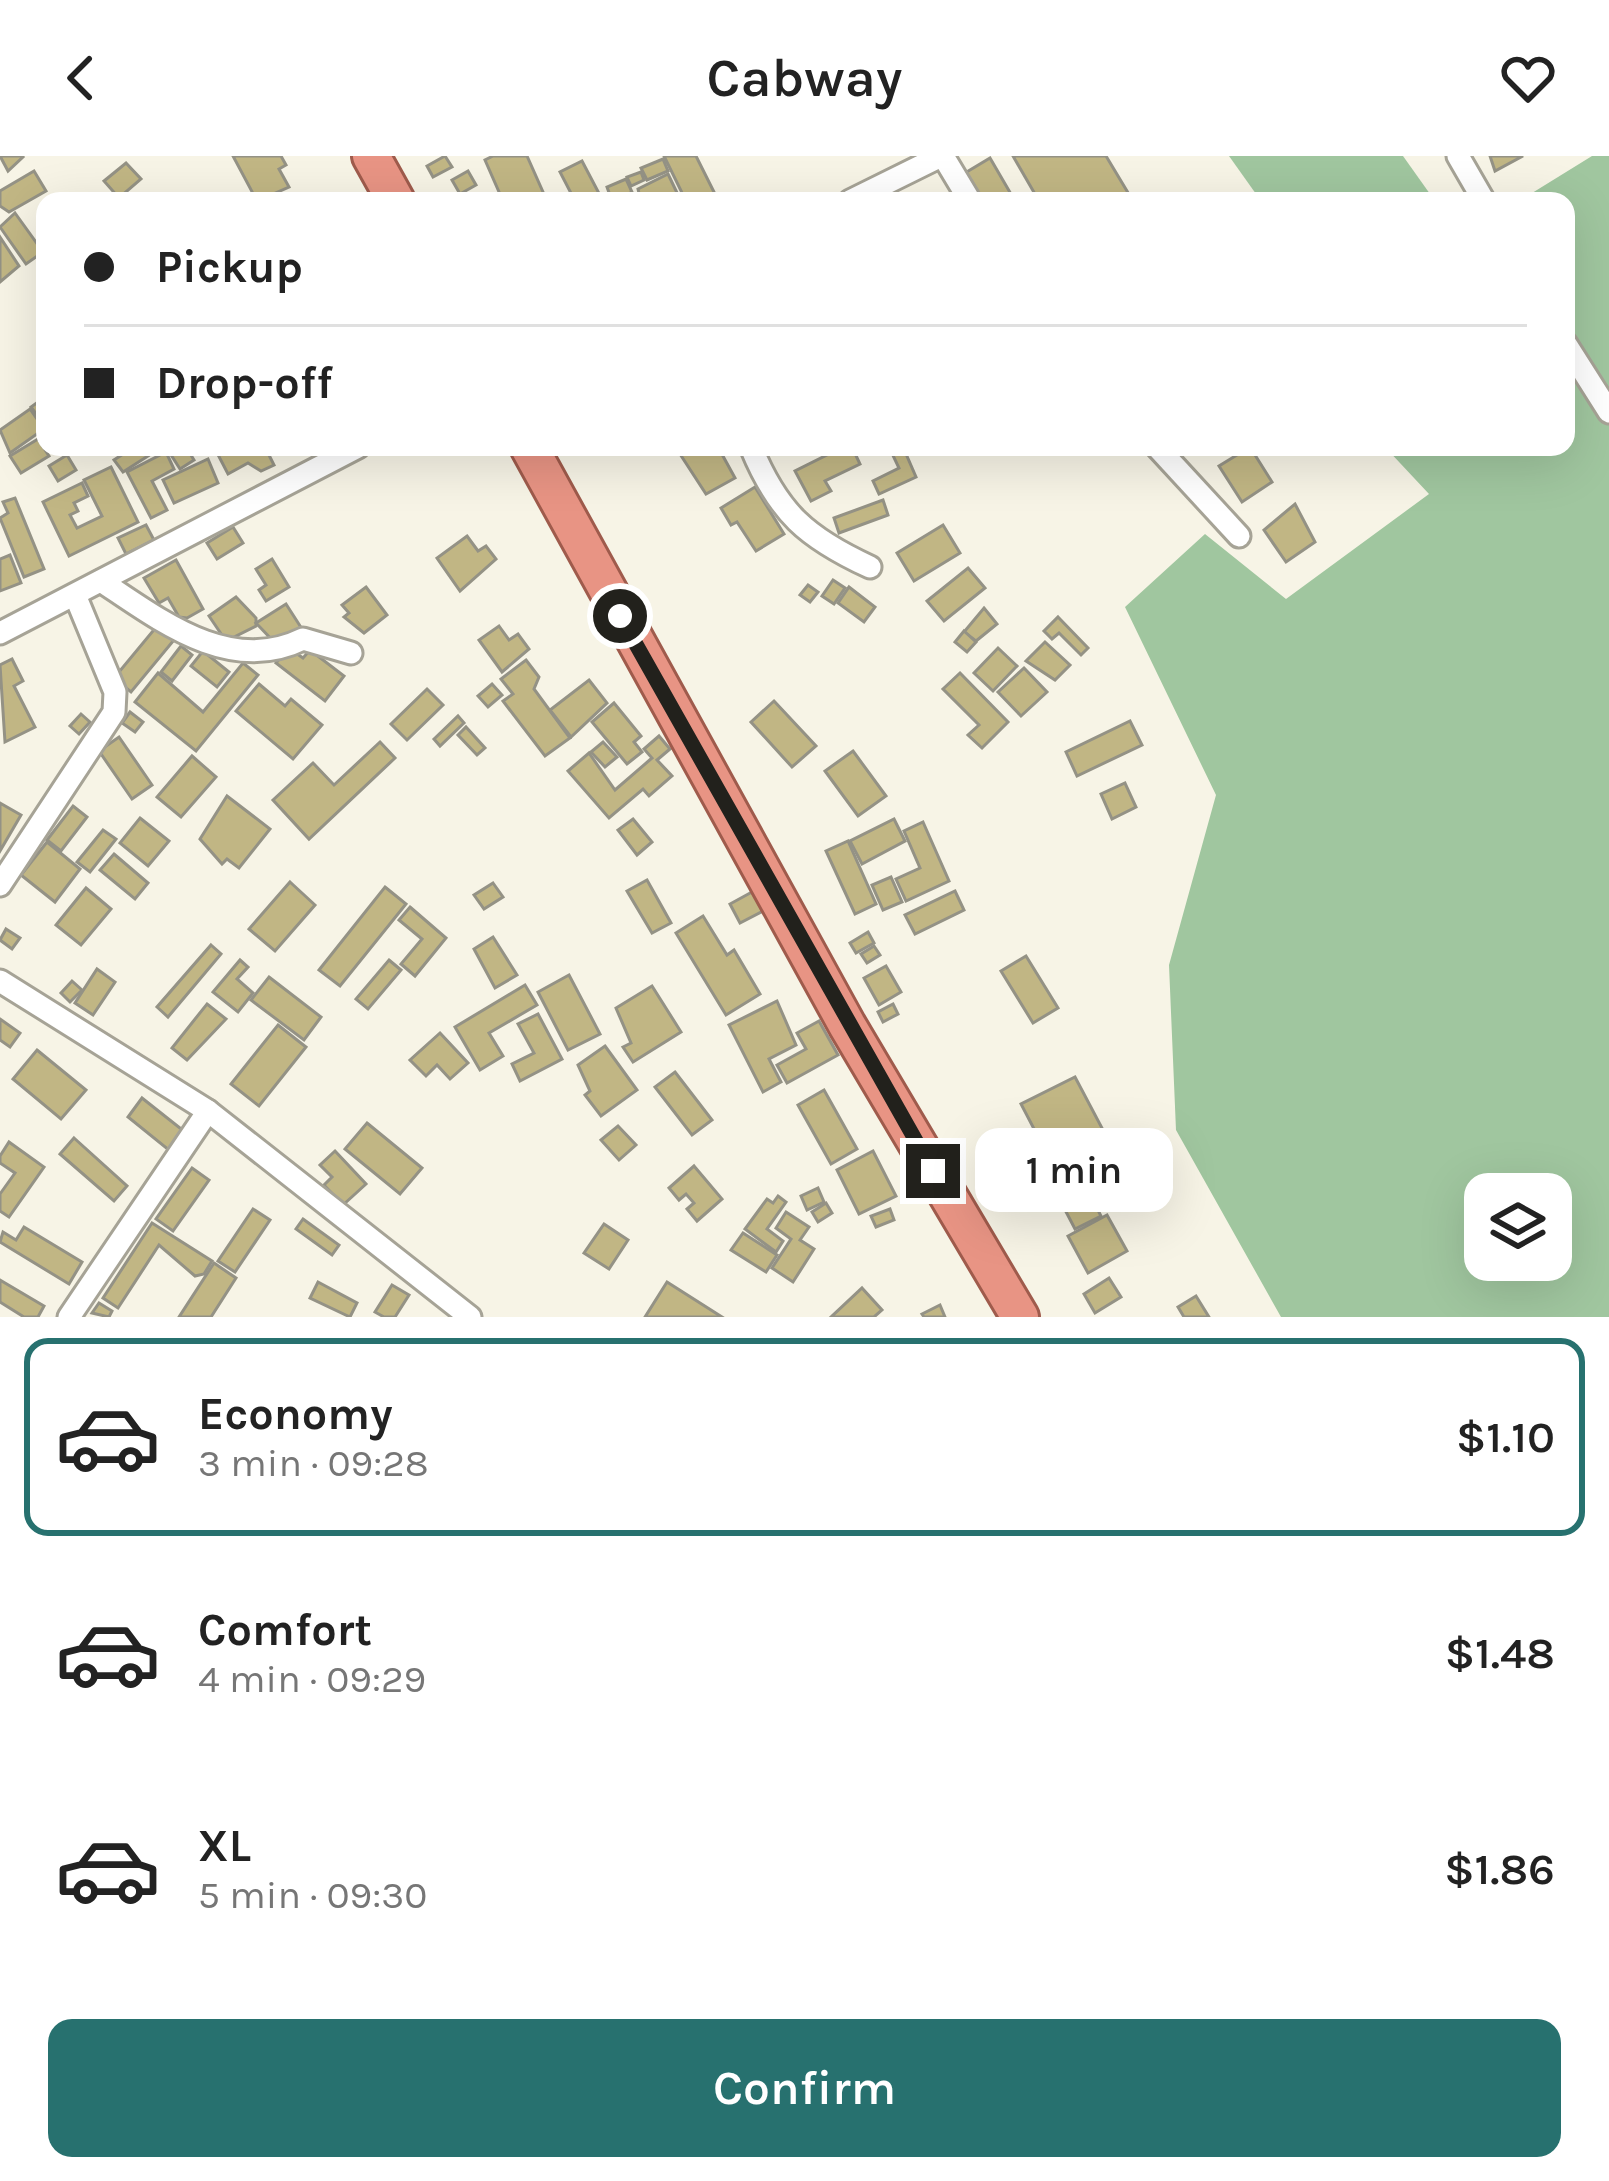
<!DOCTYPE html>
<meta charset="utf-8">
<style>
:root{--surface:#fff;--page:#f6f6f6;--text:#222;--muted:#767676;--line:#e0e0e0;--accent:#27716f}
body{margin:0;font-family:Karla,sans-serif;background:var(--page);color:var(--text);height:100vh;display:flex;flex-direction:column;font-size:45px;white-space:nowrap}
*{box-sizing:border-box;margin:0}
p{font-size:39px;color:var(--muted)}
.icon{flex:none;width:66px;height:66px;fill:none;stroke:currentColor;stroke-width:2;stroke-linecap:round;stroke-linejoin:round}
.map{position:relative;height:1161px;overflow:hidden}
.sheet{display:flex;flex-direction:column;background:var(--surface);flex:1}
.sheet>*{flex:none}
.top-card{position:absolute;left:36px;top:36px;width:1539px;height:264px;border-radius:24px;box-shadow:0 12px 48px #0002;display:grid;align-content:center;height:264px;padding:0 48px;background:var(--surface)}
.tools{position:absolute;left:1464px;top:1017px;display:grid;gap:24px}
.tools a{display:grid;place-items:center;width:108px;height:108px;border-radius:24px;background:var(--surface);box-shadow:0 12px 48px #0002;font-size:60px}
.end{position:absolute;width:54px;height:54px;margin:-27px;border:15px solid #22211c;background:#fff;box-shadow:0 0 0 6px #fff}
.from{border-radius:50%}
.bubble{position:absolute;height:84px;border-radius:24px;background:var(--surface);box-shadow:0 12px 48px #0002;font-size:39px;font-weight:600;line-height:84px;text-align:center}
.top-card b{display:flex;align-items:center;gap:42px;height:114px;font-size:45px}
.top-card b+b{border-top:3px solid var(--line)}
.top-card i{width:30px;height:30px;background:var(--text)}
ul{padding:21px 0 0;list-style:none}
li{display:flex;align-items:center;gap:36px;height:198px;margin:0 24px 18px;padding:0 24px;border:6px solid transparent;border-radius:24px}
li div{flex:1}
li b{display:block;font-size:45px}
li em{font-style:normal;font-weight:600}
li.current{border-color:var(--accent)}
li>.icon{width:108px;height:108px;stroke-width:1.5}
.action{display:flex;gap:24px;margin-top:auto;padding:24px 48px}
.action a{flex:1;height:138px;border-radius:24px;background:var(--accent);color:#fff;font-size:48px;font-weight:600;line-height:138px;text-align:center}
header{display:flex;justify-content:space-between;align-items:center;height:156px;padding:0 48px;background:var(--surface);font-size:54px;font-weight:600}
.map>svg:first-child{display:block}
.forest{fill:#a0c69f;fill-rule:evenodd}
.building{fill:#c1b684;stroke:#949285;stroke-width:3}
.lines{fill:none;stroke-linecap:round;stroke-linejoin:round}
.minor-casing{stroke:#a6a396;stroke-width:27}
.trunk-casing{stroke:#9f5b4c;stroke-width:42}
.minor{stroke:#fff;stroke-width:21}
.trunk{stroke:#e89484;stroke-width:36}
.route{stroke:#22211c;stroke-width:15}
</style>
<header><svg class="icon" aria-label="back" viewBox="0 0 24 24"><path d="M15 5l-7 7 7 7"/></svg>Cabway<svg class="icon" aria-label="heart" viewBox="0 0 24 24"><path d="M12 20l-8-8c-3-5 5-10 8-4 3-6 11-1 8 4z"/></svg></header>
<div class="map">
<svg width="1609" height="1161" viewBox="0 0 1609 1161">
<rect width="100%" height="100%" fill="#f7f4e6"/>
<!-- forest -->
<g class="forest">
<polygon points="1229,0 1403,0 1435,45 1261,45"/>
<path d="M1592,0H1609V1161H1281L1176,974L1169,809L1216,639L1125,451L1205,378L1286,443L1429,338L1385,291H1566V45H1519ZM1485,1038H1551V1104H1485Z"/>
</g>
<!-- building -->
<g class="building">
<polygon points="0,0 22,0 23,1 8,15"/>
<polygon points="233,0 281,0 286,9 279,13 289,31 257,45"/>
<polygon points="445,0 452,11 433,21 427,10"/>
<polygon points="493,0 527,0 547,45 503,45 485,4"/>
<polygon points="664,0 696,0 715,38 686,45"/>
<polygon points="1013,0 1106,0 1133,45 1039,45"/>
<polygon points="1490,0 1523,0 1495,15"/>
<polygon points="990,2 1015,45 982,45 965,17"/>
<polygon points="663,3 668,15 647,24 641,12"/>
<polygon points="582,5 603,45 575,45 560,16"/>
<polygon points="126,7 141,23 119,42 104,25"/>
<polygon points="34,15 46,35 9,56 0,50 0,35"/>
<polygon points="468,15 476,29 460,38 452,24"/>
<polygon points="641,16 644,24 631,30 627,21"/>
<polygon points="668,18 681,45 641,45 638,33"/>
<polygon points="626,23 632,36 612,45 607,31"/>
<polygon points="15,57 43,96 26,108 0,71"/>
<polygon points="0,81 19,110 0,126"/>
<polygon points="45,241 45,270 31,251"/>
<polygon points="30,253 44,273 10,297 0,274"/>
<polygon points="38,283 49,300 21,317 10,300"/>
<polygon points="134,291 162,291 123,316 114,304"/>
<polygon points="166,291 186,291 194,304 180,313"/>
<polygon points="214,291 245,291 249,298 265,291 274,309 261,315 248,307 228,318"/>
<polygon points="682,291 718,291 735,322 706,338 680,298"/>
<polygon points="843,291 852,291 860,308 825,325 831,335 811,345 795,315"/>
<polygon points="889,291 903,291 916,321 879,338 873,325 899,312"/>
<polygon points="1250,291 1272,326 1242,346 1219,310"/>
<polygon points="166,296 174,313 152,325 167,354 151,362 127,316"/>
<polygon points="67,299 76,314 58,325 49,310"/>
<polygon points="208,303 218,327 174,347 163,324"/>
<polygon points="111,311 138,366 69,400 43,346 82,327 88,340 74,347 78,355 70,359 77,372 102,360 84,324"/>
<polygon points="755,331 784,378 756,395 737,366 731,369 721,352"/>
<polygon points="15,342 44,413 24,421 0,362 8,357 3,346"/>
<polygon points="883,344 888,359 839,377 834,362"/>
<polygon points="1295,348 1315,386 1286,406 1264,374"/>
<polygon points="146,369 154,384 126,398 118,382"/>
<polygon points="943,369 960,397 914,425 897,397"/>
<polygon points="233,371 243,387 217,403 207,387"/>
<polygon points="467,380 478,395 486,390 496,403 460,435 437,402"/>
<polygon points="10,399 21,427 0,435 0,403"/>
<polygon points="272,403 289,431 266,445 259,434 266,429 256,413"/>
<polygon points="176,404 203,453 187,462 179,461 168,442 159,447 144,422"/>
<polygon points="968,412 985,432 944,465 927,445"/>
<polygon points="833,424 845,432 834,448 822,440"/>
<polygon points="808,429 818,436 810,446 800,439"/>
<polygon points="366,431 387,459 364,477 344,461 349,457 342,449"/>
<polygon points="849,431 875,451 864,466 838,447"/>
<polygon points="236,441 256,462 256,470 226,485 209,460"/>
<polygon points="286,448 302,473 276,488 256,467"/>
<polygon points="984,452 997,468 976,485 964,476"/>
<polygon points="1058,461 1088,492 1081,499 1059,477 1052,483 1044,475"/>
<polygon points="157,470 174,484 131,536 114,522"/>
<polygon points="499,470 509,484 518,478 529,493 502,516 479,484"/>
<polygon points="964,475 976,486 967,496 955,486"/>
<polygon points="1045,486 1070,509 1055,524 1026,505"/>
<polygon points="181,490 192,499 172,525 161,516"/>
<polygon points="998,492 1017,510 993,535 974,517"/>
<polygon points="310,494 344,520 325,545 276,507 284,497 289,500 293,495 303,502"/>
<polygon points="203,495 229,516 217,531 191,510"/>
<polygon points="12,503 23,525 14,530 35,571 5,586 0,509"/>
<polygon points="526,504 539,521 534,533 570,582 545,600 503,545 513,538 501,523"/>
<polygon points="243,507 258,519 196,595 135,546 158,517 203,556"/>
<polygon points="1024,512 1047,536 1021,560 998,536"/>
<polygon points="960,517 1008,566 982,592 968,579 979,569 943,533"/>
<polygon points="589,524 607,547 571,581 550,554"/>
<polygon points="259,528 285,550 291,543 322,569 293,603 236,555"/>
<polygon points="492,528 502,539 488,551 478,540"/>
<polygon points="427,533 443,549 407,584 391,568"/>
<polygon points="774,545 816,590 792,611 751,566"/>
<polygon points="614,547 641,580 634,586 642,596 627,608 592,566"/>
<polygon points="130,556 143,566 135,576 122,567"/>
<polygon points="81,558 90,566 79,578 70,570"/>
<polygon points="458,560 464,567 440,590 434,583"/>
<polygon points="1130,565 1142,589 1077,620 1066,596"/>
<polygon points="466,571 485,592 477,599 458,579"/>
<polygon points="659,580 670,593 657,604 672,620 649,640 643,633 609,662 568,615 589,597 615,634 652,602 644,593"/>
<polygon points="119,581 152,629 132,643 99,595"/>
<polygon points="380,586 395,602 309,683 273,644 313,607 334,629"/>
<polygon points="603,586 617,601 605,611 591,596"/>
<polygon points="853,595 886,640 858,660 825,615"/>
<polygon points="192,600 216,621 181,661 157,641"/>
<polygon points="1125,627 1136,651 1112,663 1101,638"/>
<polygon points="227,640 270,673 239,712 227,703 222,708 200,683"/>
<polygon points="0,647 21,659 0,695"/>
<polygon points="73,650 87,661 61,695 47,684"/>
<polygon points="140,662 169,685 148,710 120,687"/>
<polygon points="633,663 652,686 637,699 618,674"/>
<polygon points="894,663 905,685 862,708 850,685"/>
<polygon points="923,666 949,725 906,745 896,723 920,712 904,675"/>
<polygon points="103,674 116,683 90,716 77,706"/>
<polygon points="848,685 876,748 855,758 826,695"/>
<polygon points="47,686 80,713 55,746 21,719"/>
<polygon points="114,698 148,727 135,743 100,714"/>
<polygon points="891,721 902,746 883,754 872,729"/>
<polygon points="647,724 671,767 652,777 627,735"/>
<polygon points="290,726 315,749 275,795 249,773"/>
<polygon points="493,727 503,741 484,753 474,739"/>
<polygon points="385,731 406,748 340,830 319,814"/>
<polygon points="86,732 111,753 81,789 56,769"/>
<polygon points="955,735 964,754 915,778 905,759"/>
<polygon points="752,736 763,755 740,767 730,748"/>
<polygon points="410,751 446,782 415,820 401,808 422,783 399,764"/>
<polygon points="703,760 727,799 734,794 760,838 726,859 676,777"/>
<polygon points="6,773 20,782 12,793 0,784"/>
<polygon points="868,776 874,787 856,797 850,787"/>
<polygon points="493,781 517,819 495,832 474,793"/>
<polygon points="211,789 221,798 168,861 157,851"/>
<polygon points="874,790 880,799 867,807 861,798"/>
<polygon points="1026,800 1058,852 1033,867 1001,815"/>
<polygon points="240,804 248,811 237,823 253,837 238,856 213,836"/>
<polygon points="389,804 401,814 368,853 356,843"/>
<polygon points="886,810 901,836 879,849 864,822"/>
<polygon points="97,813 115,826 93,859 75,847"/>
<polygon points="569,819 600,878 568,894 538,836"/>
<polygon points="269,821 321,861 304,884 251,844"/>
<polygon points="72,825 82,834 70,846 61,837"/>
<polygon points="525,829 537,849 489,877 503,900 480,914 455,871"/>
<polygon points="652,830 681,876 633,906 623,891 631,887 616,852"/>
<polygon points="777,845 796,889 769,903 781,926 763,936 729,869"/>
<polygon points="207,848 226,863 187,904 172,892"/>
<polygon points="893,848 898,858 883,866 878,856"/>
<polygon points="538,858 562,903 520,925 512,908 534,897 518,868"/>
<polygon points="0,863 20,877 10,891 0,884"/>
<polygon points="819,865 838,899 787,927 777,909 806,893 797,877"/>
<polygon points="278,869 306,891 259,950 231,928"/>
<polygon points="440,877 468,907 450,923 437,909 426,920 410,904"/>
<polygon points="605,890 637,934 601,960 585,939 590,935 578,909"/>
<polygon points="37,894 86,934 61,963 13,923"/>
<polygon points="675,916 712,964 692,979 655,931"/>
<polygon points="1075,921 1112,991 1058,1019 1021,948"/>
<polygon points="824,934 857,993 831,1008 798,949"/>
<polygon points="142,942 185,976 170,995 128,961"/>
<polygon points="367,967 422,1012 400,1038 345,993"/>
<polygon points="618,970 636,989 619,1004 601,984"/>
<polygon points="74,982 127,1030 114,1045 60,998"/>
<polygon points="9,986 44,1011 9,1061 0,1055 0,1038 15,1017 0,1007 0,1000"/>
<polygon points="335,995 366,1028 343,1049 324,1029 332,1021 320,1009"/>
<polygon points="873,995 896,1040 859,1058 837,1014"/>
<polygon points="694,1010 722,1043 697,1065 687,1053 694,1047 686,1038 679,1044 669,1032"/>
<polygon points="192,1012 209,1024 173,1075 156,1063"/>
<polygon points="1080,1019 1101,1060 1075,1073 1062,1048 1054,1052 1046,1036"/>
<polygon points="818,1032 824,1046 807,1054 801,1040"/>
<polygon points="778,1040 786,1046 767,1073 783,1085 776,1096 745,1073 767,1043 773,1047"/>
<polygon points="826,1047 832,1057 818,1066 812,1056"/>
<polygon points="253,1053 270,1064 235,1116 218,1105"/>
<polygon points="890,1053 894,1064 876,1071 871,1060"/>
<polygon points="786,1056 809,1071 800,1084 814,1093 793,1126 772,1112 791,1083 776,1072"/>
<polygon points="1107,1059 1127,1095 1088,1117 1068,1080"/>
<polygon points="303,1063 339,1089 332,1099 296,1073"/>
<polygon points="152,1067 212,1105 204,1118 195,1120 159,1089 118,1152 103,1142"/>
<polygon points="604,1068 628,1084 609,1113 584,1097"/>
<polygon points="24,1071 82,1106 69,1128 0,1086 3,1076 16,1084"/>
<polygon points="743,1077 777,1099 766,1116 731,1094"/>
<polygon points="214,1107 236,1122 211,1161 179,1161"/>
<polygon points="1109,1122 1121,1141 1095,1157 1084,1138"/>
<polygon points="0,1124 44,1150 38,1161 24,1161 0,1146"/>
<polygon points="318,1126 357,1147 350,1161 310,1142"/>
<polygon points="667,1126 722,1161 645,1161"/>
<polygon points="392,1129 409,1139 395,1161 384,1161 375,1156"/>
<polygon points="862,1132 882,1154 874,1161 831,1161"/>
<polygon points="1196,1140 1209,1161 1184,1161 1178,1151"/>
<polygon points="99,1147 112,1155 109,1161 92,1157"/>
<polygon points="940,1149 945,1161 924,1161 922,1158"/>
</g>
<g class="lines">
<!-- minor casing -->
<g class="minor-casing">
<g id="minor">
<polyline points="943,0 970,45"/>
<polyline points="1458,0 1484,45"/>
<polyline points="850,45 941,0"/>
<polyline points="1566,188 1609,256"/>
<path d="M751,291C778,357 807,382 870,411"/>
<polyline points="1157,291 1239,380"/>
<path d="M101,425C161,465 230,519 303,483L351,497"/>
<polyline points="0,477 358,291"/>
<polyline points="0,729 114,556 115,536 75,439"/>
<polyline points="0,825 208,955 470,1161"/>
<polyline points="69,1161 208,955"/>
</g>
</g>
<!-- trunk casing -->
<g class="trunk-casing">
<g id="trunk">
<polyline points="371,0 396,45"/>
<polyline points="529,291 847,869 1020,1161"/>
</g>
</g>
<!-- minor -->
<use href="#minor" class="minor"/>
<!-- trunk -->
<use href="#trunk" class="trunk"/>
</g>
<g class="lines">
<!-- route -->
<polyline class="route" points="620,460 933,1015"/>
</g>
</svg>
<div class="tools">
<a><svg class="icon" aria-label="layers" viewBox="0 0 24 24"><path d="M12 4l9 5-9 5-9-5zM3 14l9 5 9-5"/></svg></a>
</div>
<i class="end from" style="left:620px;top:460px"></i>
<i class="end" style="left:933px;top:1015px"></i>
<div class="bubble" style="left:975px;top:972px;width:198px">1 min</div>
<div class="top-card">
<b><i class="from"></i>Pickup</b>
<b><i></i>Drop-off</b>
</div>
</div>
<section class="sheet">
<ul>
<li class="current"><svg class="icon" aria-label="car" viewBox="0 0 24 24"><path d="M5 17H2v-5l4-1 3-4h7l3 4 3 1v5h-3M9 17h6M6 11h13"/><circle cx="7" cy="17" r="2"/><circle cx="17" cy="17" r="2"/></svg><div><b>Economy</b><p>3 min · 09:28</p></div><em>$1.10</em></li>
<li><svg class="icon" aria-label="car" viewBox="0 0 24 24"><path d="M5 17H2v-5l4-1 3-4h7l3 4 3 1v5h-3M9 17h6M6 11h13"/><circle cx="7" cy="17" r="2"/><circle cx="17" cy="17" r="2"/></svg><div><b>Comfort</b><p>4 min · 09:29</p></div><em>$1.48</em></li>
<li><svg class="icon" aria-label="car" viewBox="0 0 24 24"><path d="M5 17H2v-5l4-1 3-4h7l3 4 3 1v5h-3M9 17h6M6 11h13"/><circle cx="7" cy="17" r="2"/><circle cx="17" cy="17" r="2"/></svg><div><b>XL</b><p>5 min · 09:30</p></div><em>$1.86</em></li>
</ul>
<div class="action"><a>Confirm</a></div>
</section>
